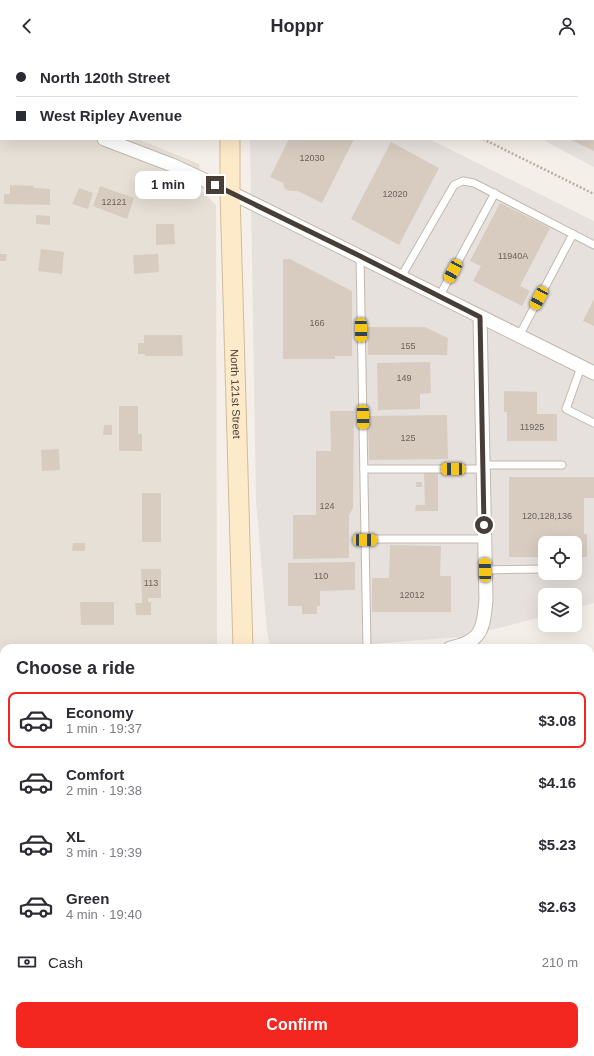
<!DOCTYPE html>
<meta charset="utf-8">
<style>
:root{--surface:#fff;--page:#f7f7f7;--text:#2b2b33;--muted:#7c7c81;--line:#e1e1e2;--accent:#f32720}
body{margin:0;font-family:Arial,sans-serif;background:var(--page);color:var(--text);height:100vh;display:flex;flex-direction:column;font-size:15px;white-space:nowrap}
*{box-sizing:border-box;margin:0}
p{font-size:13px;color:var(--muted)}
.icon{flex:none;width:22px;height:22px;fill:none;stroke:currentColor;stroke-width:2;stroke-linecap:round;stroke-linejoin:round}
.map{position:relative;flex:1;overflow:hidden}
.panel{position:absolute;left:0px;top:592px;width:594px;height:412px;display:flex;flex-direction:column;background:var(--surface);border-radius:12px 12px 0 0;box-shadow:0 4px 16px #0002}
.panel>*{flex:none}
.hud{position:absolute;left:0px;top:0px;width:594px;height:88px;box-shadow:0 4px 16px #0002;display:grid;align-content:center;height:88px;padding:0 16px;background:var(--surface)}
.controls{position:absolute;left:538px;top:484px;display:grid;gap:8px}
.controls a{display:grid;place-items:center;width:44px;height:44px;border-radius:8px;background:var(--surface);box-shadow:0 4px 16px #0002;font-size:20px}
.end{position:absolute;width:18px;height:18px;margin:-9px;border:5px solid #473f37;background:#fff;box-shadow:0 0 0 2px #fff}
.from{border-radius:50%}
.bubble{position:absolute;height:28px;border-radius:8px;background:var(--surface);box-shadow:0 4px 16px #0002;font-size:13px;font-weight:800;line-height:28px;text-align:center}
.car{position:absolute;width:12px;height:24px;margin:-12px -6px;border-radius:5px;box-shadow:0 0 3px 1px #0007;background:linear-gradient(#f5c518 24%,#345 0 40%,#f5c518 0 76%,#345 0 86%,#f5c518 0)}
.hud b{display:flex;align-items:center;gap:14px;height:38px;font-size:15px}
.hud b+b{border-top:1px solid var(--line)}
.hud i{width:10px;height:10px;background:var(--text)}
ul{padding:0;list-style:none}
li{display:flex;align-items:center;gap:12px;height:56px;margin:0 8px 6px;padding:0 8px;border:2px solid transparent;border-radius:8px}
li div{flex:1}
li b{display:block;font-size:15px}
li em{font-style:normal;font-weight:800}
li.selected{border-color:var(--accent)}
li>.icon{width:36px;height:36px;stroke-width:1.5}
h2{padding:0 16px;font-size:18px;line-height:48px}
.pay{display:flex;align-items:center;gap:10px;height:44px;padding:0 16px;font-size:15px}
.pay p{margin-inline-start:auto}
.action{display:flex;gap:8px;margin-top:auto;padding:8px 16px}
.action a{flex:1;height:46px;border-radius:8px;background:var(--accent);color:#fff;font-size:16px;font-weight:800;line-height:46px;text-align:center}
header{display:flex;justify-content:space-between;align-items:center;height:52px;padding:0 16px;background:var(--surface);font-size:18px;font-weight:800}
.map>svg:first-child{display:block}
.residential{fill:#e7e0d7}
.industrial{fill:#e6e1dd;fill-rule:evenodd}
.building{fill:#d8ccc1}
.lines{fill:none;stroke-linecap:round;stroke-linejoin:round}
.lane-casing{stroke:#c2b8ae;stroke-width:9}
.street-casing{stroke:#c2b8ae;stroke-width:15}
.secondary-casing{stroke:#d2bc99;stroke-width:21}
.highway-casing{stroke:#d98d3d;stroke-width:24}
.path{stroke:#c0af9d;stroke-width:2.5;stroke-dasharray:2 2;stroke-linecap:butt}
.lane{stroke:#fff;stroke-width:7}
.street{stroke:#fff;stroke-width:13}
.secondary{stroke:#fdeac9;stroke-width:19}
.highway{stroke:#f9ba6e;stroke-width:22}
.route{stroke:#473f37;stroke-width:5}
.labels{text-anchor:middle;stroke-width:3.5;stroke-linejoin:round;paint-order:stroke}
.number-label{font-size:9px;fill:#6b625a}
.street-label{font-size:11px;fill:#473f37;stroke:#fff}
</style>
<header><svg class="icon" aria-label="back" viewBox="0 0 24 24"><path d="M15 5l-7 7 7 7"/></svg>Hoppr<svg class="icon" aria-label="person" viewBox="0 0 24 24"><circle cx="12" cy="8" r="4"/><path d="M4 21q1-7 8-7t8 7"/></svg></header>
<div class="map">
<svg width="594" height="1004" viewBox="0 0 594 1004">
<rect width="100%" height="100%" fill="#f4efe8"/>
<!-- residential -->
<polygon class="residential" points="0,60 1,87 138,87 199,112 202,139 216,153 217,596 4,596 4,601 0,601"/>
<!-- industrial -->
<g class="industrial">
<polygon points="373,0 594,0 594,115 541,87 593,87 593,1"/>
<path d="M250,87H429L594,169V551L575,556V543H545V564L499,576L458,585L323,596H273L270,594L267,579L256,448ZM545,491H575V521H545Z"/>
<polygon points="0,628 4,628 4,685 0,686"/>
<polygon points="594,786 594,1004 0,1004 0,922 4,921 4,1000 590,1000 590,787"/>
</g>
<!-- building -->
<g class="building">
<polygon points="289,87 354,87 322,151 298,139 290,139 285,137 283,131 270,125"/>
<polygon points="569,87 594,87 594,99"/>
<polygon points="391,90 439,116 399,193 351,167"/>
<polygon points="10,133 34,134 34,136 50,137 50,153 4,152 4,142 10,142"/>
<polygon points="100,134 134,146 127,167 93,154"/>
<polygon points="79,136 93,141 88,157 72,152"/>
<polygon points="500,151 550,176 520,234 530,239 522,254 473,229 481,214 470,209"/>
<polygon points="36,163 50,164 50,173 36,172"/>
<polygon points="156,172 174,172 175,192 156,193"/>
<polygon points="41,197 64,200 62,222 38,219"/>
<polygon points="0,202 7,202 6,209 0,209"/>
<polygon points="158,202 159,220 134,222 133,203"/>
<polygon points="283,207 290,207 352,239 352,304 335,304 335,307 283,307"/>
<polygon points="594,247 594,274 583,269"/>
<polygon points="368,275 425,275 448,286 447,303 368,303"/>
<polygon points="144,283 182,283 183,304 145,304 145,302 138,302 138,291 144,291"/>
<polygon points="430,310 431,341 420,342 420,357 378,358 377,311"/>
<polygon points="504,339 537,340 537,362 557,362 557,389 507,389 507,360 504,360"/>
<polygon points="119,354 138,354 138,382 142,382 142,399 119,399"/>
<polygon points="330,359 354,359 353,456 349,463 349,506 293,507 293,463 316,463 316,399 331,399"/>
<polygon points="447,363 448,407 369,408 368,364"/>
<polygon points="104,373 112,373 112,383 103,383"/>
<polygon points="59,397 60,418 42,419 41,398"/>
<polygon points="424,421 438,421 438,459 415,459 416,453 425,453"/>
<polygon points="509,425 594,425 594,446 584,446 584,482 587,482 587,505 575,505 575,491 545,491 545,505 509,505"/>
<rect x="416" y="430" width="6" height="5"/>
<rect x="142" y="441" width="19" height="49"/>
<polygon points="73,491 85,491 85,499 72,499"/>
<polygon points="390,493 441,494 440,524 451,524 451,560 372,560 372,526 389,526"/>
<polygon points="355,510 355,538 320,539 320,554 317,554 317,562 302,562 302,554 288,554 288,511"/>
<polygon points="141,517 161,517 161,546 148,546 148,550 151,550 151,563 136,563 135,551 142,551"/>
<polygon points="80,550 114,550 114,573 81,573"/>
<polygon points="594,880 594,969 590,969 590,881"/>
<polygon points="185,1000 280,1000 281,1004 186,1004"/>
<polygon points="385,1000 462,1000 463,1004 386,1004"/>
</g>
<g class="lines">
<!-- lane casing -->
<g class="lane-casing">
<g id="lane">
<polyline points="473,0 473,1"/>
<polyline points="510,1 510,0"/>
<polyline points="557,1 557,0"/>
<polyline points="360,204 367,596"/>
<polyline points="401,225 454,133 463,129 474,131 594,193"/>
<polyline points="439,245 495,141"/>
<polyline points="519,284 573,182"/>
<polyline points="581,315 566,357 594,371"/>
<polyline points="483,413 562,413"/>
<polyline points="364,417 483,417"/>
<polyline points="365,487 484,487"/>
<polyline points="485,518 545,517"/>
<polyline points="0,662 4,661"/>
<polyline points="590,856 594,855"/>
<polyline points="0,985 4,984"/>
<polyline points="367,1000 368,1004"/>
<polyline points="511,1000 512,1004"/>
</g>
</g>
<!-- street casing -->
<g class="street-casing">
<g id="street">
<polyline points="0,73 1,73"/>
<polyline points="104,87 172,113 230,140 594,321"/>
<path d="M450,596C482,589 483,578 486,548L480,265"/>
<polyline points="0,615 4,615"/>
<polyline points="590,777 594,776"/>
</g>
</g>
<!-- secondary casing -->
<g class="secondary-casing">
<g id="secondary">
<polyline points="231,1 231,0"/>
<path id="s1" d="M230,87V140L243,596"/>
<polyline points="330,1000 331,1004"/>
</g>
</g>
<!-- highway casing -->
<g class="highway-casing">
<g id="highway">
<polyline points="590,625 594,624"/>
<polyline points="590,700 594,699"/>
<polyline points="0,769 4,768"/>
<polyline points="0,846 4,845"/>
</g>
</g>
<!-- path -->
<g class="path">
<polyline points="309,0 311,1"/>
<polyline points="483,87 594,142"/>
</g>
<!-- lane -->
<use href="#lane" class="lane"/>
<!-- street -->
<use href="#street" class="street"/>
<!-- secondary -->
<use href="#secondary" class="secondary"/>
<!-- highway -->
<use href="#highway" class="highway"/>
</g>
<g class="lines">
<!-- route -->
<polyline class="route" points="215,133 360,204 480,265 484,473"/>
</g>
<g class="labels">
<!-- number labels -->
<g class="number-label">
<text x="312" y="109">12030</text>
<text x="395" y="145">12020</text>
<text x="114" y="153">12121</text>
<text x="513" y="207">11940A</text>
<text x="317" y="274">166</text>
<text x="408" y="297">155</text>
<text x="404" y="329">149</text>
<text x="532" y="378">11925</text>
<text x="408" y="389">125</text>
<text x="327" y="457">124</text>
<text x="547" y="467">120,128,136</text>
<text x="321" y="527">110</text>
<text x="151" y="534">113</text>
<text x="412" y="546">12012</text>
</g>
<!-- street labels -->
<g class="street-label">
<text dy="4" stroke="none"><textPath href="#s1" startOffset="255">North 121st Street</textPath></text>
</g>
</g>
</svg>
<div class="controls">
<a><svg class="icon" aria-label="locate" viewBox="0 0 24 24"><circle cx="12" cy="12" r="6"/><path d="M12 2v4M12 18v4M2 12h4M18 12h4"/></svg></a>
<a><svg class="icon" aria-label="layers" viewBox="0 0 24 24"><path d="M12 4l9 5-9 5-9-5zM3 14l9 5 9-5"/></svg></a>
</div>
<i class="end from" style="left:484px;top:473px"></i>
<i class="end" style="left:215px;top:133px"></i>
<div class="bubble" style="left:135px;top:119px;width:66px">1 min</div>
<i class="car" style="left:453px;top:219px;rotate:208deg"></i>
<i class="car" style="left:539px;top:246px;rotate:208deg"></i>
<i class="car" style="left:361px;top:278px;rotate:179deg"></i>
<i class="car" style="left:363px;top:365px;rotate:179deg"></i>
<i class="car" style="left:453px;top:417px;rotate:270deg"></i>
<i class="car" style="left:365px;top:488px;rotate:90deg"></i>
<i class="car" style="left:485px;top:518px;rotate:359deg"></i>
<div class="hud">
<b><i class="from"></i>North 120th Street</b>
<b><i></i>West Ripley Avenue</b>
</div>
<section class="panel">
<h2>Choose a ride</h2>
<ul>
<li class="selected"><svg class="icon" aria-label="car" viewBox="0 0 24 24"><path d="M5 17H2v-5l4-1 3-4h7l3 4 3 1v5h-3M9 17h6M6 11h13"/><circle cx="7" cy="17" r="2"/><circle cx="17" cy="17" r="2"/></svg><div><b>Economy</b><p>1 min · 19:37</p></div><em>$3.08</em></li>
<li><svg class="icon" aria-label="car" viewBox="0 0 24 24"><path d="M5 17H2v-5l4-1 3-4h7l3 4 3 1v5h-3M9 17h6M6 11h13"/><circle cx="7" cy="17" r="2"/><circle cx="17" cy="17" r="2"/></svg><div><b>Comfort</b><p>2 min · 19:38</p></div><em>$4.16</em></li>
<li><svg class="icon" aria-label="car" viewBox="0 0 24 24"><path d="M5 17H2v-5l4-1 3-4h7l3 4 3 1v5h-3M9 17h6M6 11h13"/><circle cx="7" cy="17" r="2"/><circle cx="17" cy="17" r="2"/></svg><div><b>XL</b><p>3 min · 19:39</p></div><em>$5.23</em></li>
<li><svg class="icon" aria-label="car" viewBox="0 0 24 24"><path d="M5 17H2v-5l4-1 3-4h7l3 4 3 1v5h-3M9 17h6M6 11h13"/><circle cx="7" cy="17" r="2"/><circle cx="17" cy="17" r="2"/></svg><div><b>Green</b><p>4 min · 19:40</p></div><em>$2.63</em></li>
</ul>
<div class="pay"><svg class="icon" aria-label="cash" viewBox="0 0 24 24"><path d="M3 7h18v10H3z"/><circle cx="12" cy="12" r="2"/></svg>Cash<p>210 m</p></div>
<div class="action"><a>Confirm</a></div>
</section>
</div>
